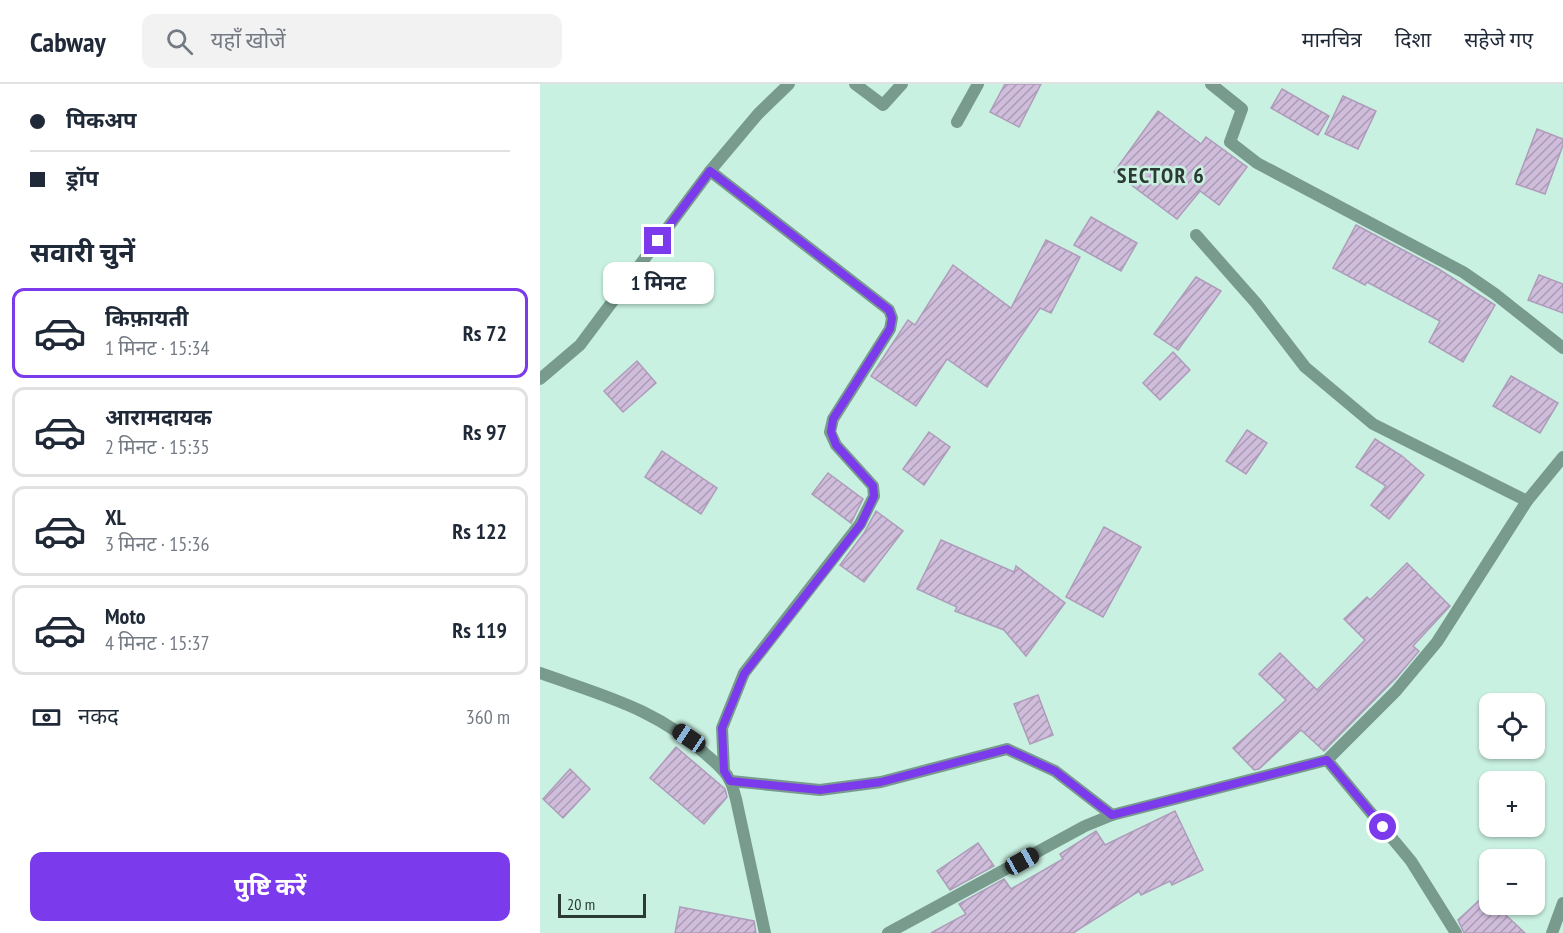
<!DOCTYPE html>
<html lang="hi">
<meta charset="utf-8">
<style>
:root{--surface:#fff;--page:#f2f2f3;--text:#1f2937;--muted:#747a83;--line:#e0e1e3;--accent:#7c3aed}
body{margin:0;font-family:"PT Sans Narrow","Noto Sans Devanagari",sans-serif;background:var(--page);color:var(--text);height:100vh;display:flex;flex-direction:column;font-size:22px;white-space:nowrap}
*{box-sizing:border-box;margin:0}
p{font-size:20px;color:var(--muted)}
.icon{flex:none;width:33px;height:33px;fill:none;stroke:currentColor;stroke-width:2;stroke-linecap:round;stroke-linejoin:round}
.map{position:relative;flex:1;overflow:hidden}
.panel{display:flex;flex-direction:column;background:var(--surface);width:540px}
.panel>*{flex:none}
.guide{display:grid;align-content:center;height:132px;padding:0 30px;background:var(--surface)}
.controls{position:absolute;left:939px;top:609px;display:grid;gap:12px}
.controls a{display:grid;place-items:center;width:66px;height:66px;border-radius:12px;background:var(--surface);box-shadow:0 2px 4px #0004;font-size:30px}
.scale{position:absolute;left:18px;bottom:15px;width:88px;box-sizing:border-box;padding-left:6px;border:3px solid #2b3b34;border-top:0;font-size:16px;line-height:21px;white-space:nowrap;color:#2b3b34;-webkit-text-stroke:4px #c9f1e1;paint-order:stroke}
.end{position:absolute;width:27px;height:27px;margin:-14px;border:8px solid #7c3aed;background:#fff;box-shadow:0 0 0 3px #fff}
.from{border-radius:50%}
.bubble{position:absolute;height:42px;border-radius:12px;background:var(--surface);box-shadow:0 2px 4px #0004;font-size:20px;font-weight:700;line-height:42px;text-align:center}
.car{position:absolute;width:18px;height:36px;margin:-18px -9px;border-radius:8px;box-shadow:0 0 4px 2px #0007;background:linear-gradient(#222 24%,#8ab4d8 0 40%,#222 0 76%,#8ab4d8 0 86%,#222 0)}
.guide b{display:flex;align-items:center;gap:21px;height:57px;font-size:22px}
.guide b+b{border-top:2px solid var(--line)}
.guide i{width:15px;height:15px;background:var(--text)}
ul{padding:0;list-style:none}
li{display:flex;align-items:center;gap:18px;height:90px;margin:0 12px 9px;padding:0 18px;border:3px solid var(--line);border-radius:12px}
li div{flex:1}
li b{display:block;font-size:22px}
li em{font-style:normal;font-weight:700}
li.selected{border-color:var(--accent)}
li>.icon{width:54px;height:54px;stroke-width:1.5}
h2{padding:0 30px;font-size:27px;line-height:72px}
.pay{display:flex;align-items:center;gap:15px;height:66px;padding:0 30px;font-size:22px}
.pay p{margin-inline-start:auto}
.primary-button{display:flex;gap:12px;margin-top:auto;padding:12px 30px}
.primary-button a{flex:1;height:69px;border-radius:12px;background:var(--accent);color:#fff;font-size:24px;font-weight:700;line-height:69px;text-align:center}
header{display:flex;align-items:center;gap:36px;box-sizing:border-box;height:84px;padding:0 30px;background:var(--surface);border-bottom:2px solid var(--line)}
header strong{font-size:28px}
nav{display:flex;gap:33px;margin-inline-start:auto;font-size:21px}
.search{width:420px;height:54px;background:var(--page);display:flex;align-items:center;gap:15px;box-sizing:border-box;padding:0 21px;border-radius:12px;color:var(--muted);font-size:22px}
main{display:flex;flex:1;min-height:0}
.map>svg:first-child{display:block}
.building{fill:url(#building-hatch);stroke:#ae9cba;stroke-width:1.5}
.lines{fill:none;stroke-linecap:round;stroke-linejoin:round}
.street{stroke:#789b8d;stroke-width:12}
.route{stroke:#7c3aed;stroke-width:8}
.labels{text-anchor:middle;stroke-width:5;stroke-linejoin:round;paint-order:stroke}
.district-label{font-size:22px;font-weight:bold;letter-spacing:1.5px;fill:#2b3b34;stroke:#c9f1e1}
</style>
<header>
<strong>Cabway</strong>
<div class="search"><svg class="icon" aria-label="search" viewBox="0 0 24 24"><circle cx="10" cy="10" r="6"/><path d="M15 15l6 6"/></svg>यहाँ खोजें</div>
<nav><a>मानचित्र</a><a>दिशा</a><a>सहेजे गए</a></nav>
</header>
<main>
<section class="panel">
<div class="guide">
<b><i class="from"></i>पिकअप</b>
<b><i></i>ड्रॉप</b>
</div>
<h2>सवारी चुनें</h2>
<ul>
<li class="selected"><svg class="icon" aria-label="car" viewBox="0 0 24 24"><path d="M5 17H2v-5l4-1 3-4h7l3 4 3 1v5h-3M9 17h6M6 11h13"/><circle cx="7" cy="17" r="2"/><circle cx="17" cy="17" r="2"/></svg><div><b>किफ़ायती</b><p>1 मिनट · 15:34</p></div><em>Rs 72</em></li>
<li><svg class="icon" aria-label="car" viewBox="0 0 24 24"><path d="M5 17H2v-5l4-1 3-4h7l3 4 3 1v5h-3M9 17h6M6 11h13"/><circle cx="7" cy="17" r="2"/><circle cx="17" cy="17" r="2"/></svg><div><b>आरामदायक</b><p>2 मिनट · 15:35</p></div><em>Rs 97</em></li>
<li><svg class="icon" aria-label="car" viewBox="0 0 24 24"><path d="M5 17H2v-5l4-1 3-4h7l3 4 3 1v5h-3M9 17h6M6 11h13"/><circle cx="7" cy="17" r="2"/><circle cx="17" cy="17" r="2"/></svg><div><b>XL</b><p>3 मिनट · 15:36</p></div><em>Rs 122</em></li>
<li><svg class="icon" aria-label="car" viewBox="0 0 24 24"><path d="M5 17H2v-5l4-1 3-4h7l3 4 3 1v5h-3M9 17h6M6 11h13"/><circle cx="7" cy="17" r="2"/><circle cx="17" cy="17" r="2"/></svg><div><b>Moto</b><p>4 मिनट · 15:37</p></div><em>Rs 119</em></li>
</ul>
<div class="pay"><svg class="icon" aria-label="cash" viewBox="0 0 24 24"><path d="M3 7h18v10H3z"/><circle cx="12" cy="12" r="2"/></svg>नकद<p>360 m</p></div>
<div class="primary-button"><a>पुष्टि करें</a></div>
</section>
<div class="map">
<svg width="1023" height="849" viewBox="0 0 1023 849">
<defs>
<pattern id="building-hatch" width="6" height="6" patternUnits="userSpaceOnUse" patternTransform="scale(1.5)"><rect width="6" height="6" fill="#d0bddc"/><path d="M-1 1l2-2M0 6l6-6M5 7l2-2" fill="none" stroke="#a99bb3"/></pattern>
</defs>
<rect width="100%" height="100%" fill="#c9f1e1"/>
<!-- building -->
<g class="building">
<polygon points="465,0 501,0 479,43 450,28"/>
<polygon points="742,5 789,32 778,51 731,24"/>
<polygon points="803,12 836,27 818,65 785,50"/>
<polygon points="618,27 661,60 666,53 707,83 679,121 660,107 637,135 574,88"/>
<polygon points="997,45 1023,55 1023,61 1005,110 976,100"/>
<polygon points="551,133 597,159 581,187 534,161"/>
<polygon points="816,141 897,184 955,221 923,278 889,258 900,237 827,198 825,201 793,184"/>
<polygon points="506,156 540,173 511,229 500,224 447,303 407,275 376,322 331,292 368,236 375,241 413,181 471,224"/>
<polygon points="999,191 1023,200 1023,229 988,216"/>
<polygon points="656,193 681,207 638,266 614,250"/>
<polygon points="633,268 650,286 620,316 603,299"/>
<polygon points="97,277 116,299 83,328 64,307"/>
<polygon points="971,292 1018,319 1000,349 953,322"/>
<polygon points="707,346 727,359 706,390 686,377"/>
<polygon points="389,348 410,363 384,401 363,385"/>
<polygon points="835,355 862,372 884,391 849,435 831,421 846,402 816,383"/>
<polygon points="122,367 177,404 161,430 105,393"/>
<polygon points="288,389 323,415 311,439 272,410"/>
<polygon points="336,427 363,447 324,498 300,481 324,449"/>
<polygon points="564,443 601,463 563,533 526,513"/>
<polygon points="401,456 474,488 476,482 525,519 486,572 464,546 415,527 417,523 377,505"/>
<polygon points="867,479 910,522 873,562 879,567 857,593 784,667 761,646 719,685 714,686 693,664 746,616 719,590 740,569 777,606 825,556 804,535 827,513 830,516"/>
<polygon points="498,611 513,651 490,660 474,620"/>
<polygon points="136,663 185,705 187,713 164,740 110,694"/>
<polygon points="30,685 50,705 23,734 3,715"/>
<polygon points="635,727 663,786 632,801 630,797 601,811 599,807 533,849 391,849 426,830 419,820 464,795 471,805 523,775 520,770 556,747 565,761"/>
<polygon points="438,759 454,782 410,806 397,787"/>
<polygon points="945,811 950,816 950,820 954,820 985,849 924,849 918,836"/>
<polygon points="140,823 214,837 216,849 135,849"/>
</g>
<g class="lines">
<!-- street -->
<g class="street">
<polyline points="315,0 343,21 362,0"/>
<polyline points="671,0 702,25 690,58 717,79 923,188 955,210 1023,264"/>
<polyline points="417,38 438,0"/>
<polyline points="170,87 349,226 352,234 350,245 293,335 290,348 296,361 333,402 334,412 320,440 204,589 182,644 184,687"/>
<polyline points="656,151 716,219 765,283 833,340 987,417"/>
<polyline points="0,295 40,261 170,87 218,30 249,0"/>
<path d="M0,589C64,612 118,625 169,673C177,680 186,687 190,697C193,702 194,709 196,715L225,849"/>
<polyline points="787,676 871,777 916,849"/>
<polyline points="191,697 280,706 341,698 467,665 515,687 572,731"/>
<polyline points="348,849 545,742 572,731 787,676 856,607 897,558 987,417 1023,373"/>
<polyline points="1012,849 1023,819"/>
</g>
</g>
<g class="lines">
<!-- route -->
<polyline class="route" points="118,157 170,87 349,226 352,234 350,245 293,335 291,348 296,361 333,402 334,412 321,440 204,590 182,644 184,687 190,697 280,706 341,698 467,665 515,687 572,731 787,676 843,743"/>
</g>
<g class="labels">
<!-- district labels -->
<g class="district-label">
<text x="621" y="99">SECTOR 6</text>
</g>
</g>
</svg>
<div class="controls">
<a><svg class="icon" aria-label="locate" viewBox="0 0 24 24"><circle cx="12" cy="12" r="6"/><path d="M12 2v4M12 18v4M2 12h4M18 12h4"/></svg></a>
<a>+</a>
<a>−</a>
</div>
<div class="scale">20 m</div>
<i class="end from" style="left:843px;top:743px"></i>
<i class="end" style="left:118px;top:157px"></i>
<div class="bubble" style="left:63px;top:178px;width:111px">1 मिनट</div>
<i class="car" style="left:149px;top:654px;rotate:304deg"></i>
<i class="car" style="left:482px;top:777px;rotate:61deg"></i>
</div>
</main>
